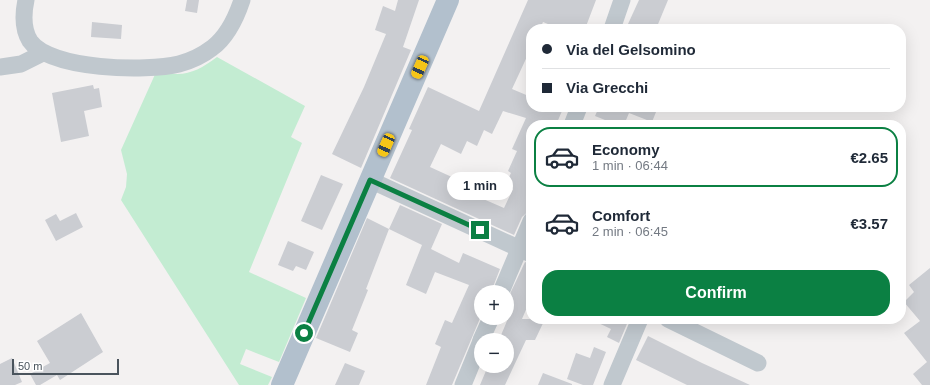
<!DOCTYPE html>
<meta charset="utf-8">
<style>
:root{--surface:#fff;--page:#f2f2f3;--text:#1f2937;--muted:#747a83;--line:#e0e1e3;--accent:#0b8043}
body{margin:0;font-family:Helvetica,sans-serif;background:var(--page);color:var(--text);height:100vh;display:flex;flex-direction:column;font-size:15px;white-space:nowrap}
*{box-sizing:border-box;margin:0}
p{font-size:13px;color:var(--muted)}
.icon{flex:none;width:22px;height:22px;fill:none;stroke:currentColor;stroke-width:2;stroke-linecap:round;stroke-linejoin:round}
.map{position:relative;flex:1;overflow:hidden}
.drawer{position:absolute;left:526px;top:120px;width:380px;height:204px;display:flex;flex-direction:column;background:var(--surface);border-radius:16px;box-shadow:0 4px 16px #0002}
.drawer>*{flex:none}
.top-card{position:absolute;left:526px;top:24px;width:380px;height:88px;border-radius:16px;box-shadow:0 4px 16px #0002;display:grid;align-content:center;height:88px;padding:0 16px;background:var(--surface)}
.fabs{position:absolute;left:474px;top:285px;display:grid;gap:8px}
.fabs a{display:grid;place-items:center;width:40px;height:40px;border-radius:50%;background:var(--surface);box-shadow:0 4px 16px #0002;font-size:20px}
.scale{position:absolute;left:12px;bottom:10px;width:107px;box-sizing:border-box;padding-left:4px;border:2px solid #4a545d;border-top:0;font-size:11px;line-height:14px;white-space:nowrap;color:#4a545d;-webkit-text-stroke:3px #fff;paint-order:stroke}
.end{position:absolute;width:18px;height:18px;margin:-9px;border:5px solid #0b8043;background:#fff;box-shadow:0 0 0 2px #fff}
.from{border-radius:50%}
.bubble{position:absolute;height:28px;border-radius:14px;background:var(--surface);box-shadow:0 4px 16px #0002;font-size:13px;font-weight:800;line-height:28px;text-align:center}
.car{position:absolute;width:12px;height:24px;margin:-12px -6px;border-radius:5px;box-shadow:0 0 3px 1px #0007;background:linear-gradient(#f5c518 24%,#345 0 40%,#f5c518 0 76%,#345 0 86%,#f5c518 0)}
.top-card b{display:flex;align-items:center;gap:14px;height:38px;font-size:15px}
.top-card b+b{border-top:1px solid var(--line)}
.top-card i{width:10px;height:10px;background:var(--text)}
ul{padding:7px 0 0;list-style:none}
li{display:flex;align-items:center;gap:12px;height:60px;margin:0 8px 6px;padding:0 8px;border:2px solid transparent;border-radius:16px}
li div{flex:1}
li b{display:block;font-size:15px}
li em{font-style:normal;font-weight:800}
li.current{border-color:var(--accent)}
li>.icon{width:36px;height:36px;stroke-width:1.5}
.action{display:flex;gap:8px;margin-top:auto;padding:8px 16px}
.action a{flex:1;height:46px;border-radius:16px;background:var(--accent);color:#fff;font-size:16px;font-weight:800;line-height:46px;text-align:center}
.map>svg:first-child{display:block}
.green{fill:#c3ecd2}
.building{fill:#cbcdd2;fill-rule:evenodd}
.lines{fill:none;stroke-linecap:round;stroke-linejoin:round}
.street{stroke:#c0c8ce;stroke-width:17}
.primary{stroke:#b2c0cd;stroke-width:22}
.route{stroke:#0b8043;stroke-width:5}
</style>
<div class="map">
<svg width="930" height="385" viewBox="0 0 930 385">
<rect width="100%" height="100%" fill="#f3f1f1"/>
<!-- green -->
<path class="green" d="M217,57L305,106L291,137L302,143L249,272L306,298L279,362L246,349L240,364L272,377L268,385H239L121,200L126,187L127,174L121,150L157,70C182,79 197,72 217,57Z"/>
<!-- building -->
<g class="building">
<polygon points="187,0 199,0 197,13 185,11"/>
<polygon points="398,0 419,0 403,47 411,50 361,168 332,154 364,87 386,34 375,30 383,6 395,11"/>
<path d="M528,0H596L585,29H560L543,22L540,29H531V48L512,89L531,97V107H554L562,111L556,125H531V209L522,217L514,235L390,178L412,130L409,129L428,87L479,111ZM503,111L526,118L512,149L517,151L508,171L511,173L505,185L513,189L504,208L474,195L478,189L430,167L441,144L461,154L467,141L477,146L484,130L492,134Z"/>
<polygon points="639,0 668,0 656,29 639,29 628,24"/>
<polygon points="92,22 122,25 121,39 91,37"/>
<polygon points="93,85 94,89 99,88 102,107 84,111 89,136 61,142 52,93"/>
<polygon points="599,107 658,107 652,122 629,113 624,125 609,125 610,122 595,116"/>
<polygon points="321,175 343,184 322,230 301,221"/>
<polygon points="400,205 442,224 431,249 459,263 463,253 500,269 491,292 481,292 481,316 452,385 426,385 441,347 435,344 445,320 452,323 469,285 435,272 426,294 406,285 422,245 389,229"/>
<polygon points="76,213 83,227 56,241 45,220 56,214 60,221"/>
<polygon points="367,218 389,229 366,289 368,290 352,330 358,333 350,352 316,338"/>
<polygon points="288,241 314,252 306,270 296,266 293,271 278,265"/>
<polygon points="525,262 531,265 531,298 522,319 545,319 535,340 526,340 505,385 480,385 488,366 507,366 507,340 499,340 512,309 507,307 507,300"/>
<polygon points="930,268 930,385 922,385 913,374 927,362 904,333 920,321 904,302 914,292 909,285"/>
<polygon points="81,313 103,352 60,380 57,375 40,385 36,385 30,374 50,363 37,341"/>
<polygon points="590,319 629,319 619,343 607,337 611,329"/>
<polygon points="648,336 702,363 750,385 687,385 636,360"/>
<polygon points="594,347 606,352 593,385 583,385 567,379 576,353 590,358"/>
<polygon points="12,358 22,382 15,385 0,385 0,364"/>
<polygon points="345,363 365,371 359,385 335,385"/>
<polygon points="543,373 572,384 572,385 538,385"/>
</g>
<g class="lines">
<!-- street -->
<g class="street">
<path d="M26,0C23,14 22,28 30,41C50,70 147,72 179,64C190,61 203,55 212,48C227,37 236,18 242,0"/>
<polyline points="612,29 622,0"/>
<polyline points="0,67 21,64 43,53"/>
<polyline points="572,125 579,107"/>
<polyline points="370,180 531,254"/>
<polyline points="501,292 531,221"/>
<polyline points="668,319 758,363"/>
<polyline points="481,340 491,318"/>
<polyline points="463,385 481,341"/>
<polyline points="612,385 640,319"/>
</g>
<!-- primary -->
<polyline class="primary" points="282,385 448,0"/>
</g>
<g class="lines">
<!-- route -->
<polyline class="route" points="304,333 370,180 480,230"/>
</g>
</svg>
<div class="fabs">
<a>+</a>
<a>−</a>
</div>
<div class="scale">50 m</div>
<i class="end from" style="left:304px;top:333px"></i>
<i class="end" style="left:480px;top:230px"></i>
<div class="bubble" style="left:447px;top:172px;width:66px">1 min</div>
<i class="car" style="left:420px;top:67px;rotate:204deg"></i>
<i class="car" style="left:386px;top:145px;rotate:204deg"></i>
<div class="top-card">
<b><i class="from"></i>Via del Gelsomino</b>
<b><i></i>Via Grecchi</b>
</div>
<section class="drawer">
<ul>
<li class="current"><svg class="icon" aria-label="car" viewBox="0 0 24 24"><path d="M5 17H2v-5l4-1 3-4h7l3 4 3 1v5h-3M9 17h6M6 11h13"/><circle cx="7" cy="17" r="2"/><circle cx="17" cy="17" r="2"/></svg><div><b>Economy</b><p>1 min · 06:44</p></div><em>€2.65</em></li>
<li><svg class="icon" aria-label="car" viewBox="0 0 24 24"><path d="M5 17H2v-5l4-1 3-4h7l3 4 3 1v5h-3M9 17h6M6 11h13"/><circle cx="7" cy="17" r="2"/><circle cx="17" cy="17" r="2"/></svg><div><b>Comfort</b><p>2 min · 06:45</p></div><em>€3.57</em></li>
</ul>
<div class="action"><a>Confirm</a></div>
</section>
</div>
